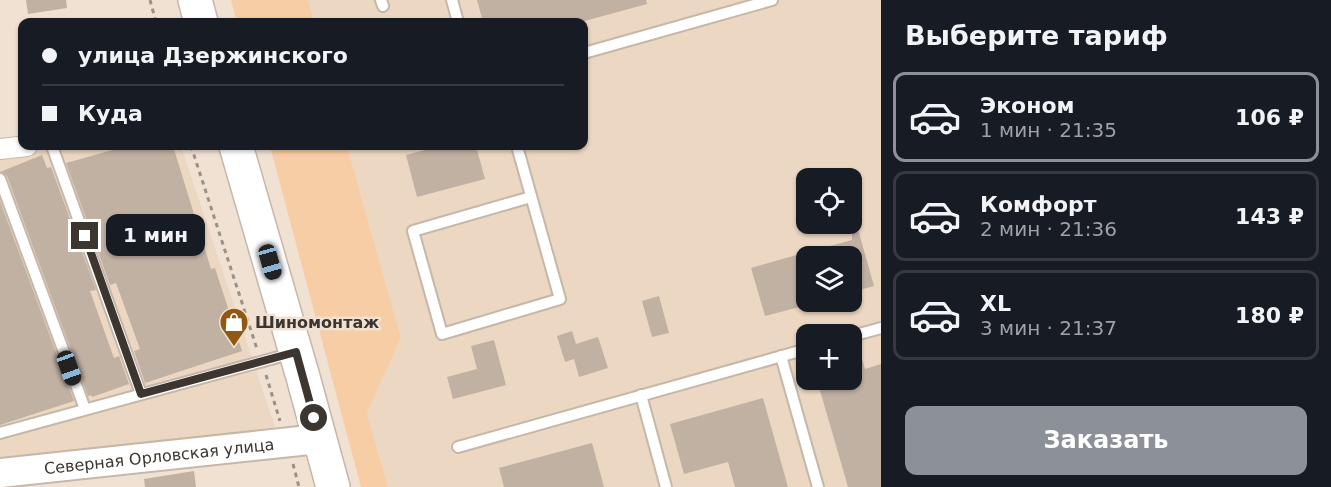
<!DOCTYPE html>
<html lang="ru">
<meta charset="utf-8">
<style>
:root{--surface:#171b24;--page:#20242c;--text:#f1f3f6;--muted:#9ea1a6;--line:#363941;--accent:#8c9099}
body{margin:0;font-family:"DejaVu Sans",sans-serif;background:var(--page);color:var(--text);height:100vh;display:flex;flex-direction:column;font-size:22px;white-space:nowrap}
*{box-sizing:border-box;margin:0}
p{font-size:20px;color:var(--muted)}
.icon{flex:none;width:33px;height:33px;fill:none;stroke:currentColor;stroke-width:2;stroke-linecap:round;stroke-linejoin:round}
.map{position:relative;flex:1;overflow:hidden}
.drawer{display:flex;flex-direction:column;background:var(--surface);width:450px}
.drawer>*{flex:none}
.top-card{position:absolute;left:18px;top:18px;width:570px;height:132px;border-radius:12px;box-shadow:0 2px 4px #0004;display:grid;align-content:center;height:132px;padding:0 24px;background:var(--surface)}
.buttons{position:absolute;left:796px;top:168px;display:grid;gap:12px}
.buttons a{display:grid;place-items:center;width:66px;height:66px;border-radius:12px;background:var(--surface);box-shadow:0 2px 4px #0004;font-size:30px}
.end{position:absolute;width:27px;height:27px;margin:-14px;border:8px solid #3d3630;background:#fff;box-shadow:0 0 0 3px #fff}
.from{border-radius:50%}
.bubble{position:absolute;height:42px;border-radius:12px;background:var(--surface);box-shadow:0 2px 4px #0004;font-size:20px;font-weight:700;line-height:42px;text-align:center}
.car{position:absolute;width:18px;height:36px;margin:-18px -9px;border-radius:8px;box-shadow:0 0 4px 2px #0007;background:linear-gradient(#222 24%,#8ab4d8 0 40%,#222 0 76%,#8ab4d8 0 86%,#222 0)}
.top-card b{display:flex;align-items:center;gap:21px;height:57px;font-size:22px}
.top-card b+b{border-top:2px solid var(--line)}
.top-card i{width:15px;height:15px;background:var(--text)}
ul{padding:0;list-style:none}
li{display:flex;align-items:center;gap:18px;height:90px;margin:0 12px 9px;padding:0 12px;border:3px solid var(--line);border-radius:12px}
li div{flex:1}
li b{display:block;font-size:22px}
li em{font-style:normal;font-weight:700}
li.current{border-color:var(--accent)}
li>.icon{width:54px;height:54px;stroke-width:1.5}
h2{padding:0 24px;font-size:27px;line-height:72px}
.action{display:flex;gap:12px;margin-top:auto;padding:12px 24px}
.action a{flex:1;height:69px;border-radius:12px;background:var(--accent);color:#fff;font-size:24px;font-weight:700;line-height:69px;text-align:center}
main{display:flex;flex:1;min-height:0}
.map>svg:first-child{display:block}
.built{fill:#ecd7c2;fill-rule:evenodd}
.green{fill:#f7cda5}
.building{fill:#c1b1a3}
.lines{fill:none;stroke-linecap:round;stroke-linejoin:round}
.lane-casing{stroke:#c6b7a8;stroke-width:14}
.street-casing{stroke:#c6b7a8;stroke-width:22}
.secondary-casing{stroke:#c6b7a8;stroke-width:32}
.highway-casing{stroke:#c6b7a8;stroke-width:36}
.path{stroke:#9d9187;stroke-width:3;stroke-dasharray:4.5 4.5;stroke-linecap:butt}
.lane{stroke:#fff;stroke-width:10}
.street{stroke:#fff;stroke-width:20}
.secondary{stroke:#fff;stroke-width:28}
.highway{stroke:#fff;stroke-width:33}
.route{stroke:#3d3630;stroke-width:8}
.labels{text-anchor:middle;stroke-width:5;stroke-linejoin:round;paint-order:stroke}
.poi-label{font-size:16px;font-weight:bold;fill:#3d3630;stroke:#f1e1d2;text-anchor:start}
.street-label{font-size:16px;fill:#3d3630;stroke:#f1e1d2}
</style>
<main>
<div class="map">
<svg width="881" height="487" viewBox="0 0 881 487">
<rect width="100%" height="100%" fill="#f1e1d2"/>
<!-- built -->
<g class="built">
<path d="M308,0H881V487H388L367,413L401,338L347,146H584V22H314ZM807,178H852V224H807ZM807,256H852V302H807ZM807,334H852V380H807Z"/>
<polygon points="76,146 181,146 275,427 0,459 0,159"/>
</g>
<!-- green -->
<g class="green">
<polygon points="231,0 308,0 314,22 237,22"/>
<polygon points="270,146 347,146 401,338 367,413 388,487 361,487"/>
</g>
<!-- building -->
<g class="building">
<polygon points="26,0 66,0 67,8 28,14"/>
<polygon points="477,0 646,0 647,4 581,22 483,22"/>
<polygon points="127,146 173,146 211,269 215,268 242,351 145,383 134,351 140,349 116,283 110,285 66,163"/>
<polygon points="441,146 476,146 485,179 417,197 406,155"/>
<polygon points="42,155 47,168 51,167 96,290 90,291 114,358 119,356 129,384 92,397 91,395 88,396 7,176 0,172"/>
<polygon points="0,201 74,401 0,425"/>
<polygon points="856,222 874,286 852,292 852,256 808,256 808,252 852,240 852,223"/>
<polygon points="807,252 807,305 765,316 751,268"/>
<polygon points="659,296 669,333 652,337 642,301"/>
<polygon points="572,331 576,344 598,337 608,368 579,377 574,359 565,362 557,336"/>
<polygon points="494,340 506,385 453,399 447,377 477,369 471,346"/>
<polygon points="857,342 865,369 881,364 881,487 848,487 817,380 852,380 852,343"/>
<polygon points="763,398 788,487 735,487 728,462 684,474 670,424"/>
<polygon points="592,443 604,487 504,487 499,468"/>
<polygon points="194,471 196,487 145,487 144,479"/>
</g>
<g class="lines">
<!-- lane casing -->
<g class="lane-casing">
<g id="lane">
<polyline points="381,0 383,6"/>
<polyline points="452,0 458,22"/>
<polyline points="584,53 772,0"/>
<polyline points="52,146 141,394"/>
<polyline points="517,146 560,299 442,334 413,231 531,197"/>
<polyline points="0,179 85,409"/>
<polyline points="852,336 881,328"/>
<polyline points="781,356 818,487"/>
<polyline points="641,395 666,487"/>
<polyline points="0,433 293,353"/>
<polyline points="458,447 807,349"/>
</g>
</g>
<!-- street casing -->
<g class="street-casing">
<polyline id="street" points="0,149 27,146"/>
</g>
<!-- secondary casing -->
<g class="secondary-casing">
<g id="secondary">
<path id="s1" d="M0,473L319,439"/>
</g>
</g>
<!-- highway casing -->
<g class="highway-casing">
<g id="highway">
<polyline points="195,0 201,22"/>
<polyline points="236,146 303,377 333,487"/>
</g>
</g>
<!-- path -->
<g class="path">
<polyline points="150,0 156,22"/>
<polyline points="191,146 257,349"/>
<polyline points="266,375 280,421"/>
<polyline points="293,464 299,487"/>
</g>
<!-- lane -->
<use href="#lane" class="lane"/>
<!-- street -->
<use href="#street" class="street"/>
<!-- secondary -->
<use href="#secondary" class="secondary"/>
<!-- highway -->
<use href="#highway" class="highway"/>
</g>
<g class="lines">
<!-- route -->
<polyline class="route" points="85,236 141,394 296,352 314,418"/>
</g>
<!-- icons -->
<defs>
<g id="shop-pin" transform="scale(1.5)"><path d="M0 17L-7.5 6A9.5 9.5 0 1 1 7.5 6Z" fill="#905810" stroke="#f1e1d2"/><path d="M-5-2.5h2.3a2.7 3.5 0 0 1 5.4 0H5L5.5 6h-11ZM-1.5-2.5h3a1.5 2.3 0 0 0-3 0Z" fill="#fff"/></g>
</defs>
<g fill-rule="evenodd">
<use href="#shop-pin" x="234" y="322"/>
</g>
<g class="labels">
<!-- poi labels -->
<g class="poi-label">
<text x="255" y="328">Шиномонтаж</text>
</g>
<!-- street labels -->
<g class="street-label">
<text dy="6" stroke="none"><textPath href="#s1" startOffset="160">Северная Орловская улица</textPath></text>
</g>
</g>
</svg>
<div class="buttons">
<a><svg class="icon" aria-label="locate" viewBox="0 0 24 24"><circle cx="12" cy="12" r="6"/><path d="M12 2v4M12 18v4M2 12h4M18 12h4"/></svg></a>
<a><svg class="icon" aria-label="layers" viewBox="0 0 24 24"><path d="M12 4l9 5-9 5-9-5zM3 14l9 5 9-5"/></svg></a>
<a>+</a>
</div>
<i class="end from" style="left:314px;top:418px"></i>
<i class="end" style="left:85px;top:236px"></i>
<div class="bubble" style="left:106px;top:214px;width:99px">1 мин</div>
<i class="car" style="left:270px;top:262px;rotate:164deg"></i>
<i class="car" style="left:69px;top:368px;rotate:160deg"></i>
<div class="top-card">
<b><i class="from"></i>улица Дзержинского</b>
<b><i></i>Куда</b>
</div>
</div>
<section class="drawer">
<h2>Выберите тариф</h2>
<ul>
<li class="current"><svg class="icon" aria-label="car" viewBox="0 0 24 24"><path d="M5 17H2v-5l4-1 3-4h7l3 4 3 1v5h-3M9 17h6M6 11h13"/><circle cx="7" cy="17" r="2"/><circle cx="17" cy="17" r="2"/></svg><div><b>Эконом</b><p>1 мин · 21:35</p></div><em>106 ₽</em></li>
<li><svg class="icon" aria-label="car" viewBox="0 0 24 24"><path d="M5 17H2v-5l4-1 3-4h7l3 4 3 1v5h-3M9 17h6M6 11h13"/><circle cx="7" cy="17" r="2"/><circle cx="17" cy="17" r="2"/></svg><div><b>Комфорт</b><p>2 мин · 21:36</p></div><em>143 ₽</em></li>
<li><svg class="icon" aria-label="car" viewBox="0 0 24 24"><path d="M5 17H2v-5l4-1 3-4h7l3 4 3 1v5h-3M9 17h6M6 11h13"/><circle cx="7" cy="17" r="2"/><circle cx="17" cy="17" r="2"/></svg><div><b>XL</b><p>3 мин · 21:37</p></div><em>180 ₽</em></li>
</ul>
<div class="action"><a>Заказать</a></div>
</section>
</main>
